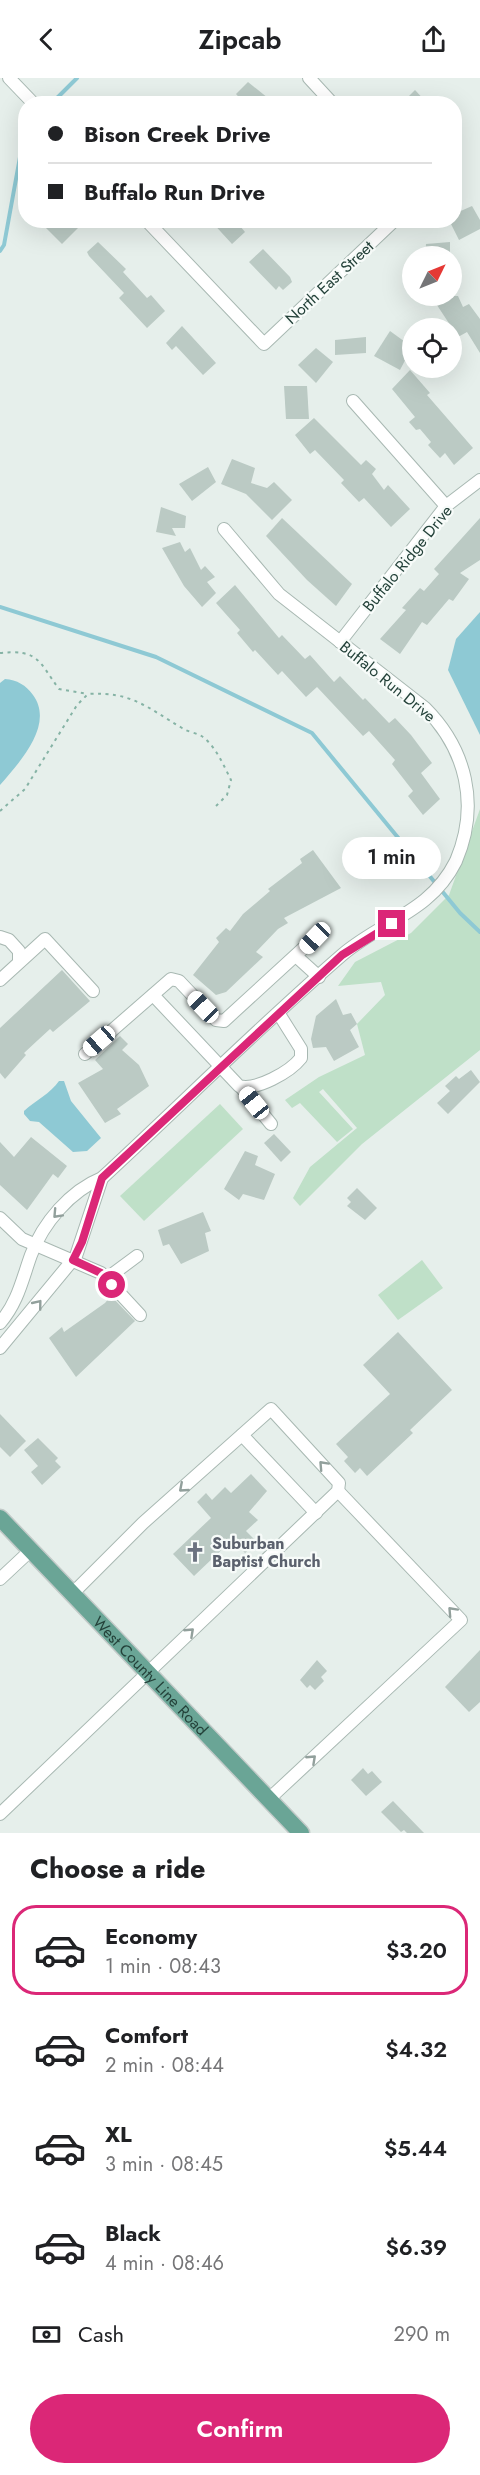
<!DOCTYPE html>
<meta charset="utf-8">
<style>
:root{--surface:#fff;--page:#f2f2f2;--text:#202124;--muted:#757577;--line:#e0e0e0;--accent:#db2777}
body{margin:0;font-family:Jost,sans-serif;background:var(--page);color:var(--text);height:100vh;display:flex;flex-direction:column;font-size:22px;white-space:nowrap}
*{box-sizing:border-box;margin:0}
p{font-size:20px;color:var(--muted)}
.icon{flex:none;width:33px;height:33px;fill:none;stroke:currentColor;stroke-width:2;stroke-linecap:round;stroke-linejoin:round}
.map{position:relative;height:1755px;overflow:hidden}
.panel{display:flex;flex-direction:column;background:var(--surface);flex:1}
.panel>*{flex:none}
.guide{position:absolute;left:18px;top:18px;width:444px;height:132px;border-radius:24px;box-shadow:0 6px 24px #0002;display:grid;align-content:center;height:132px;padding:0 30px;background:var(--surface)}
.needle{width:39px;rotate:47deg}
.tools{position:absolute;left:402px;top:168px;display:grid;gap:12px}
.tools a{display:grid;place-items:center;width:60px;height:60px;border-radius:50%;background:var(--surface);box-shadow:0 6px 24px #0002;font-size:30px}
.end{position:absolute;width:27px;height:27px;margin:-14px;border:8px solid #db2777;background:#fff;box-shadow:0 0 0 3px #fff}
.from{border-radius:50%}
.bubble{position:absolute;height:42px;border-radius:21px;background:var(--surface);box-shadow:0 6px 24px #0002;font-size:20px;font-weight:600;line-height:42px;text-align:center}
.car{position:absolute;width:18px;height:36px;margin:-18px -9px;border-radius:8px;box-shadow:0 0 4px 2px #0007;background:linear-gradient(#fff 24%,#345 0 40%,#fff 0 76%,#345 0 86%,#fff 0)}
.guide b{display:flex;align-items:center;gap:21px;height:57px;font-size:22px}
.guide b+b{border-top:2px solid var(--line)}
.guide i{width:15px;height:15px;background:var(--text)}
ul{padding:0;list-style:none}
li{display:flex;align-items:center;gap:18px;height:90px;margin:0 12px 9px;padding:0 18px;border:3px solid transparent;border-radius:24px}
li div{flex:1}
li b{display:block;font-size:22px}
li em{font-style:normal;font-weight:600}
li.active{border-color:var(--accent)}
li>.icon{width:54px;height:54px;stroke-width:1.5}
h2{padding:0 30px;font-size:27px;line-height:72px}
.pay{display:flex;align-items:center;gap:15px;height:66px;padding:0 30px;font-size:22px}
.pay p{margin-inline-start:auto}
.button{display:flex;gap:12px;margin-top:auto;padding:12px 30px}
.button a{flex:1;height:69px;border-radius:36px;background:var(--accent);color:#fff;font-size:24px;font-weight:600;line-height:69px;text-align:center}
header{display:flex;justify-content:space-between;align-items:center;height:78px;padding:0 30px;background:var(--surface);font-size:27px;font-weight:600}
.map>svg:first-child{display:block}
.green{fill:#bfe0c8}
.water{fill:#8ec9d4}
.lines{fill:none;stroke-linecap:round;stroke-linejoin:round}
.stream{stroke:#8ec9d4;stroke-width:4}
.building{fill:#bbcac4}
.minor-casing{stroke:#a8b8b2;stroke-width:14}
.major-casing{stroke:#c2cac8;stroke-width:19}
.path{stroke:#86b3a5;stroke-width:2;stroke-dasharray:3 4.5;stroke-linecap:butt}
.minor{stroke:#fff;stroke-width:12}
.major{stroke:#6aa596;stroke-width:16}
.oneway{stroke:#92a09c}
.route{stroke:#db2777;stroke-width:8}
.labels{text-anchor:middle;stroke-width:4.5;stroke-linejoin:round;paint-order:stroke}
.street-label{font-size:16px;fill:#24423a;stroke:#f7fbf9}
.worship-label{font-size:16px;font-weight:bold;fill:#5b616d;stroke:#f7fbf9;text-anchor:start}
</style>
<header><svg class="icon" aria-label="back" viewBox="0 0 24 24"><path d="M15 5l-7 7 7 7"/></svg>Zipcab<svg class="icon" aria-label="share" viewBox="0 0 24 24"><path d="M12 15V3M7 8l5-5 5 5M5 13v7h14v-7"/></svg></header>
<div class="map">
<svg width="480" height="1755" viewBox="0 0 480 1755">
<rect width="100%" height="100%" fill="#e6efeb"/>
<!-- green -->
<g class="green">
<polygon points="480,731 480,972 362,1066 300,1128 293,1120 310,1089 357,1050 323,1011 319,1014 353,1051 337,1064 300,1025 292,1030 285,1022 319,999 365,977 357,946 385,917 381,904 338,908 355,884 411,855 449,817"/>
<polygon points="220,1026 243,1051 144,1143 120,1118"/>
<polygon points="422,1182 443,1210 398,1242 378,1217"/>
</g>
<!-- water -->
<g class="water">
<polygon points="480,534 480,657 448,592 456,561"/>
<path d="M5,601C17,602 26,607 33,617C55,647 19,685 0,707V605Z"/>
<path d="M59,1003H64L71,1023L101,1060L87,1073L73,1074L39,1044L30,1043L24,1036V1033C35,1023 51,1015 59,1003Z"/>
</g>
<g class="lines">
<!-- stream -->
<g class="stream">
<polyline points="53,24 77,0"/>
<polyline points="0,173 4,167 20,79 26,69"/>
<polyline points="0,529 156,579 312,655 460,835 480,854"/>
</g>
</g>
<!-- building -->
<g class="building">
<polygon points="248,4 268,20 262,26 245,26 236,16"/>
<polygon points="415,12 428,26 401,26"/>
<polygon points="472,128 480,142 480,151 459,162 449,142 454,142 454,136"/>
<polygon points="38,142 75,142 80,148 62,166"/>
<polygon points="210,142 246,142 240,148 245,154 232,166"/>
<polygon points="98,164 126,191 123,194 147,220 151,217 165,233 147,250 119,220 124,215 89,178 87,174"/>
<polygon points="450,164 450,178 425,178 426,166"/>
<polygon points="263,171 290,199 292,204 283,212 279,208 276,212 249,184"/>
<polygon points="431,218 458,218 463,229 469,226 480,241 480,275 467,254 458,259"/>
<polygon points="182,248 216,285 203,297 176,268 172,272 166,265"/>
<polygon points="390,253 412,269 400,292 374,278"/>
<polygon points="366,259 366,275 335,277 335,262"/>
<polygon points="316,270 333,284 316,305 298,287"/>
<polygon points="410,292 430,315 427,317 473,370 454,387 445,375 440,380 428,367 431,364 420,351 416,352 409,344 415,339 392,311"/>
<polygon points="284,308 307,308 309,341 286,341"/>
<polygon points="314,340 361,387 366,382 376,391 372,396 384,412 388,407 410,431 391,449 364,420 359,424 341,405 344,402 315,372 310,376 295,357"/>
<polygon points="232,381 255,390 251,405 267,410 274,404 292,422 272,442 246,416 221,406"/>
<polygon points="208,389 216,404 192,423 179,406"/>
<polygon points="161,429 186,438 185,450 172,450 176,458 156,454"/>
<polygon points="282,440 352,506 336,528 307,502 266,458"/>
<polygon points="480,440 480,482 460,495 469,501 453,523 449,521 427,547 422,544 400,576 380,561 406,532 402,530 420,510 424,513 439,496 434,491"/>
<polygon points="180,464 185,474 190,470 201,492 205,488 215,499 207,504 216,515 202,529 184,508 162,470"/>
<polygon points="235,507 279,560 282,557 305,581 310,577 334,604 340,598 363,622 365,620 389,645 395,640 411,657 432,685 421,695 440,721 423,737 408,718 413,713 392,686 395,682 369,653 363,658 317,609 306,619 282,593 278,597 255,572 253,574 237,555 240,552 216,525"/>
<polygon points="313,772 341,810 284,840 288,845 278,851 256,874 263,879 226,914 216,917 193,897 219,864 216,860 226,850 230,853 243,836 270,813 268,811 302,785 300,781"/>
<polygon points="62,892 90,923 53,954 50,951 38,962 24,975 26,977 5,1001 0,995 0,950"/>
<polygon points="336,921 343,937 351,935 357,946 350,952 359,969 334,983 326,969 313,970 311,961 316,938"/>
<polygon points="120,958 128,966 122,972 139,987 149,1008 117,1031 121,1036 105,1045 78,1005 103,991 95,982"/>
<polygon points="471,992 480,1004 448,1036 437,1025 450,1013 445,1008 456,998 459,1001"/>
<polygon points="274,1056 291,1074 281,1084 264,1065"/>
<polygon points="31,1059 67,1088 58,1100 53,1096 27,1132 0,1107 0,1064 14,1079"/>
<polygon points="245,1073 258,1078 255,1087 275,1096 264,1122 243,1116 239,1122 224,1111"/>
<polygon points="357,1110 377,1130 365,1142 347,1128 351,1124 347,1120"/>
<polygon points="203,1134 211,1153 205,1155 209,1173 181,1186 169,1166 163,1168 158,1152"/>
<polygon points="111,1218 135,1243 76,1299 49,1260 62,1249 64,1254 105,1225"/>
<polygon points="398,1254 452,1312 410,1352 413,1355 367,1398 360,1390 355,1395 344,1383 348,1379 336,1366 390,1316 363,1287"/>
<polygon points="0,1336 26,1363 10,1379 0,1369"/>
<polygon points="38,1360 58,1380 55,1383 61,1389 42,1407 31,1394 38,1388 24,1372"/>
<polygon points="251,1396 267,1413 249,1434 258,1442 246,1453 257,1464 245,1475 233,1461 194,1498 173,1476 211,1440 197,1424 206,1415 212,1422 225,1409 231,1415"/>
<polygon points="480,1572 480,1624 469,1634 445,1609"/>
<polygon points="317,1582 327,1593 321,1599 324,1603 315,1612 310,1607 307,1610 300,1602"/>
<polygon points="363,1690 368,1696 372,1693 382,1704 366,1718 351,1702"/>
<polygon points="393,1723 424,1755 407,1755 404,1752 401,1754 381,1734"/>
</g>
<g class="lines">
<!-- minor casing -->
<g class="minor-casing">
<g id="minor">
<polyline points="9,0 34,26"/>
<polyline points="309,0 333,26"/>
<polyline points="146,142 264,266 395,142"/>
<polyline points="353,323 446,428"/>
<polyline points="340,564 446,428 480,402"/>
<polyline points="0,859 9,862 19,873 19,884"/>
<polyline points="297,879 319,899"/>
<polyline points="0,902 45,861 93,913"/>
<path d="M153,917L239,1008C256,1013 290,994 301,980V971L279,936"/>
<polyline points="85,976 171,901 179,903 216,942 224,943 320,855"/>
<polyline points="241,1009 271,1046"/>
<polyline points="0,1140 22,1161 101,1195 140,1237"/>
<polyline points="106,1201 137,1178"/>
<path d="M0,1245C18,1224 22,1202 31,1177C43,1145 70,1113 102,1100C182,1026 260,948 342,877C383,842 430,835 456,783C480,727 466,671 425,630L279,516L224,451"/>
<polyline points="0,1270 76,1178 102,1100"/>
<polyline points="242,1357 316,1435"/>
<polyline points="0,1501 31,1472"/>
<polyline points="269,1721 461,1542 338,1413"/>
<polyline points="0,1736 338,1413 339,1405 271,1331 143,1445 72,1516"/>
</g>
</g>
<!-- major casing -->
<g class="major-casing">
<g id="major">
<path id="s1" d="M0,1440L301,1755"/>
</g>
</g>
<!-- path -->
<g class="path">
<path d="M0,575C39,571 39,584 59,611L88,616"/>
<path d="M0,733L25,711L77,627L88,616C131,613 148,630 182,650C188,654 197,655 203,659C216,669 224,688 231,702L227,717L214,730"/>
</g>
<!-- minor -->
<use href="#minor" class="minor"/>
<!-- major -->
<use href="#major" class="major"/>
</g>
<!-- one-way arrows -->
<defs><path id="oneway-chevron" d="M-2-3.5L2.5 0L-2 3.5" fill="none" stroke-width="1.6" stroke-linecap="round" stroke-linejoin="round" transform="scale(1.5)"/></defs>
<g class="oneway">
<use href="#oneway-chevron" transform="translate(57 1136) rotate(133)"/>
<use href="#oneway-chevron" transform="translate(38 1226) rotate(-51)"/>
<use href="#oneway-chevron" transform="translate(323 1387) rotate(-133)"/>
<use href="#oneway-chevron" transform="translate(183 1410) rotate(139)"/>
<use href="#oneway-chevron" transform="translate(452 1533) rotate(-133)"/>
<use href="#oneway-chevron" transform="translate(190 1554) rotate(-43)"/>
<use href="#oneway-chevron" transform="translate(312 1681) rotate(-43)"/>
</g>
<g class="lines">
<!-- route -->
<polyline class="route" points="112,1207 101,1195 73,1182 82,1164 102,1100 342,877 392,846"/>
</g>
<!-- icons -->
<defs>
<g id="church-bare" transform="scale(1.62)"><path d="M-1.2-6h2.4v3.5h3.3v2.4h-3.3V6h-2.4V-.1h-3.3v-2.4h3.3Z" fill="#6b7280" stroke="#f7fbf9" stroke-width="2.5" paint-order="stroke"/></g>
</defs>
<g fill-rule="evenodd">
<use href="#church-bare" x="195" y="1474"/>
</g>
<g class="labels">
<!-- street labels -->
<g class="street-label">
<text transform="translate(329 204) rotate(-43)" y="6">North East Street</text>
<text transform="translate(407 480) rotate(-51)" y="6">Buffalo Ridge Drive</text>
<text transform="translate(388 603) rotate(39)" y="6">Buffalo Run Drive</text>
<text dy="6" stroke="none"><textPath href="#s1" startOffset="218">West County Line Road</textPath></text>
</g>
<!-- worship labels -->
<g class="worship-label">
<text x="212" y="1471">Suburban<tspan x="212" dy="18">Baptist Church</tspan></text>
</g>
</g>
</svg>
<div class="tools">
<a><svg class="needle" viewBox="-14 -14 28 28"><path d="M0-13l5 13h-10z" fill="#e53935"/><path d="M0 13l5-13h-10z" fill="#757577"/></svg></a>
<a><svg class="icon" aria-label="locate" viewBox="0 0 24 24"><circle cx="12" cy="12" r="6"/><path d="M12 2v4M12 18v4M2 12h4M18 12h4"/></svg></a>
</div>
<i class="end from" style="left:112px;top:1207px"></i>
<i class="end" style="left:392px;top:846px"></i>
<div class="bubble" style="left:342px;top:759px;width:99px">1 min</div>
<i class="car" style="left:315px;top:860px;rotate:224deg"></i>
<i class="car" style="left:203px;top:929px;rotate:316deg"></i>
<i class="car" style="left:99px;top:963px;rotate:229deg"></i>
<i class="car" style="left:254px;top:1025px;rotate:321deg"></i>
<div class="guide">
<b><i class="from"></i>Bison Creek Drive</b>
<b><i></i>Buffalo Run Drive</b>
</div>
</div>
<section class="panel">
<h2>Choose a ride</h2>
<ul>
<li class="active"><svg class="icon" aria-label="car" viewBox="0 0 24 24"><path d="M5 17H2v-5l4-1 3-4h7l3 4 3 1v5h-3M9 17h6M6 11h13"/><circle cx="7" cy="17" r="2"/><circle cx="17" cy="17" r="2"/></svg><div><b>Economy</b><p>1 min · 08:43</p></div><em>$3.20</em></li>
<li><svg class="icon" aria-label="car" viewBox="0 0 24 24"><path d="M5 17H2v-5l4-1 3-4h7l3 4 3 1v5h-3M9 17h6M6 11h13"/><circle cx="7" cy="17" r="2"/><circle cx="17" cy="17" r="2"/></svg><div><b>Comfort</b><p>2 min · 08:44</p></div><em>$4.32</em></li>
<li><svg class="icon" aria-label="car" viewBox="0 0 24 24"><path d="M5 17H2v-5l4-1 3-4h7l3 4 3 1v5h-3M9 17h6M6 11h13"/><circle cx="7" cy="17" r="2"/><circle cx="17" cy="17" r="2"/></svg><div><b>XL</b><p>3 min · 08:45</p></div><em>$5.44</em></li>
<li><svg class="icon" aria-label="car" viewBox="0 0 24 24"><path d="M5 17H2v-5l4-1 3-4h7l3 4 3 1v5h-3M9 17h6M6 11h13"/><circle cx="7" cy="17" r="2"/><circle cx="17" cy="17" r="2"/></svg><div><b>Black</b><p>4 min · 08:46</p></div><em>$6.39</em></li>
</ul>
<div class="pay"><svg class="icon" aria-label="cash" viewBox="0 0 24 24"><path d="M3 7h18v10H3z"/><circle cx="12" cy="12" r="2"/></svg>Cash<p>290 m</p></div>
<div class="button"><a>Confirm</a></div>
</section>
